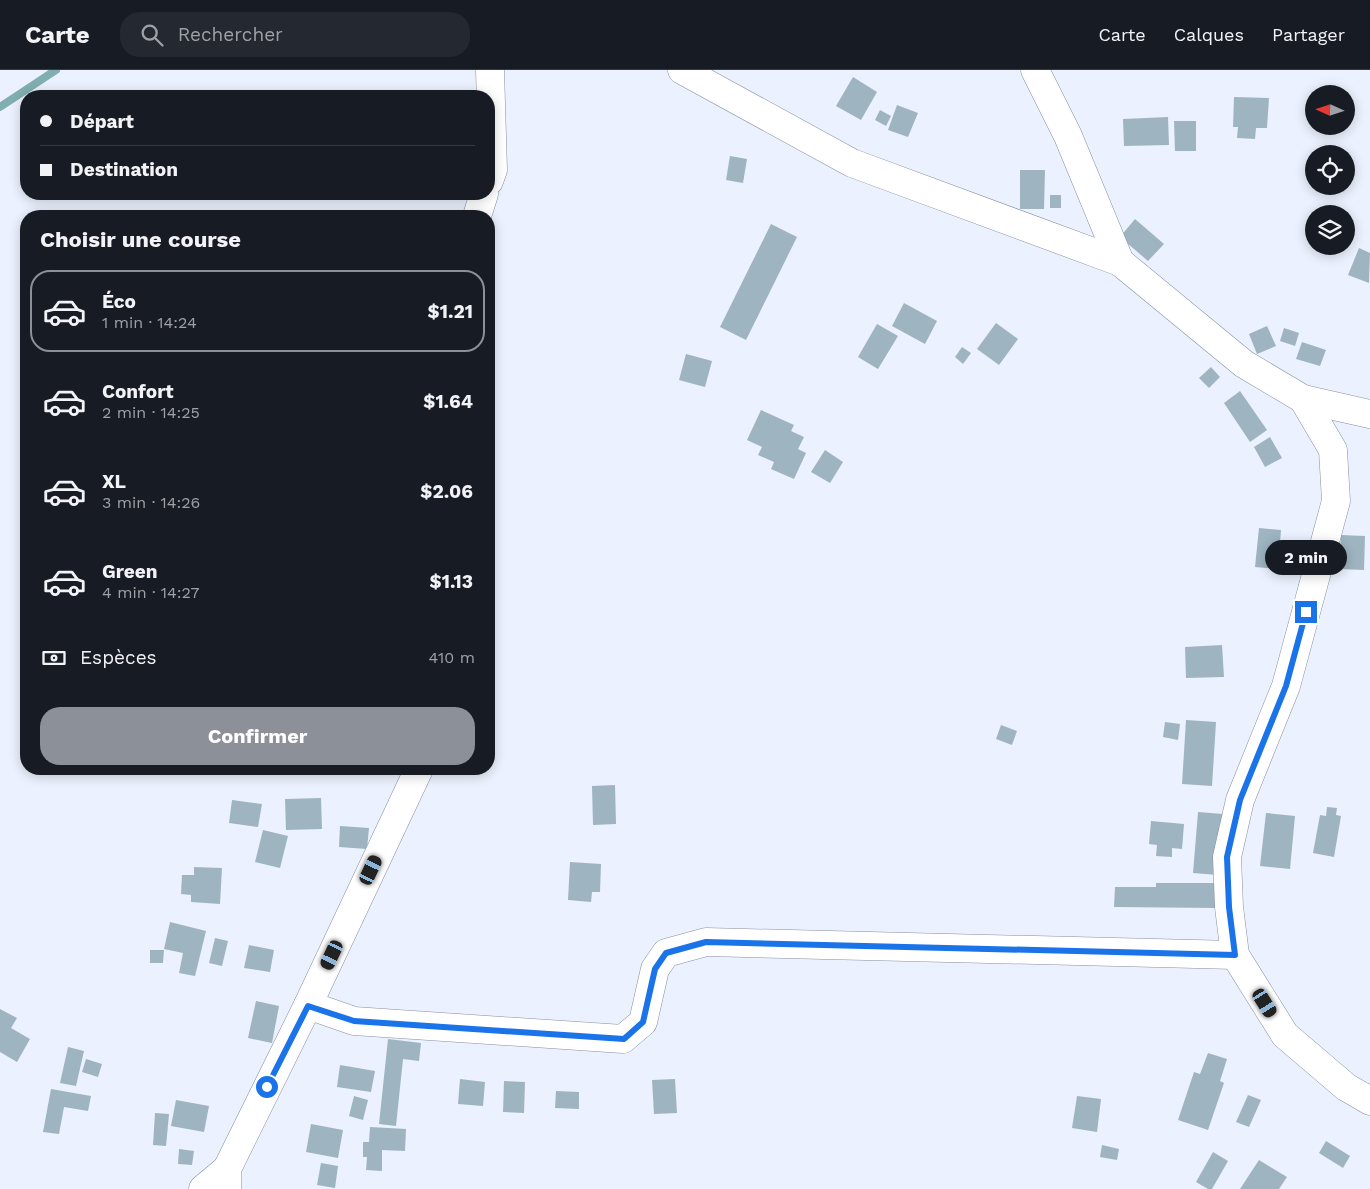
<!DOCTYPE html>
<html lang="fr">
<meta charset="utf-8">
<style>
:root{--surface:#171b24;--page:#242831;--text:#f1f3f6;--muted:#9ea1a6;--line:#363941;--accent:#8c9099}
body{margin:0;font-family:"Work Sans",sans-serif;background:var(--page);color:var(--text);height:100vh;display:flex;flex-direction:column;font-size:19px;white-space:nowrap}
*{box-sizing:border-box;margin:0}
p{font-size:16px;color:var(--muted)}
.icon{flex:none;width:28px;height:28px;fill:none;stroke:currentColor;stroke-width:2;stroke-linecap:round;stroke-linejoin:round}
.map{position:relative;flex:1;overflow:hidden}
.sheet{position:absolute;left:20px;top:140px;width:475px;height:565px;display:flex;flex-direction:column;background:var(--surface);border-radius:20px;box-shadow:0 2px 12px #0003}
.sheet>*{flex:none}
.guide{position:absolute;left:20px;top:20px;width:475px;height:110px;border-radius:20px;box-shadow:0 2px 12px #0003;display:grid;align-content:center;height:110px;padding:0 20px;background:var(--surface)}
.needle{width:32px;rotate:273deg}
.buttons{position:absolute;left:1305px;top:15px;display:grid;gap:10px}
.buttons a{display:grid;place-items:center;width:50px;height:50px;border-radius:50%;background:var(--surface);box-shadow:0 2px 12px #0003;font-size:25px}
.end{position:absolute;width:22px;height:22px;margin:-11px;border:6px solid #1a73e8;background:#fff;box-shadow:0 0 0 2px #fff}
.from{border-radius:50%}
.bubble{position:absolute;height:35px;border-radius:18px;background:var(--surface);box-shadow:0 2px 12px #0003;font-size:16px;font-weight:700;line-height:35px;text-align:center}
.car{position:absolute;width:15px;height:30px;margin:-15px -8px;border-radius:6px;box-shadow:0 0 4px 1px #0007;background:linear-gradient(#222 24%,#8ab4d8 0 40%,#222 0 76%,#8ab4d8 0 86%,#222 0)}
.guide b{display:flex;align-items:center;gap:18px;height:48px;font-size:19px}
.guide b+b{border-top:1px solid var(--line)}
.guide i{width:12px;height:12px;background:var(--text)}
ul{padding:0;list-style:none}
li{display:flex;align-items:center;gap:15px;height:82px;margin:0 10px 8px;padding:0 10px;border:2px solid transparent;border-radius:20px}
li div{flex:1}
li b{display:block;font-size:19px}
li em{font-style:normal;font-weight:700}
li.selected{border-color:var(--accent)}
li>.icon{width:45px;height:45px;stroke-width:1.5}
h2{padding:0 20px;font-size:22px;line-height:60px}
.pay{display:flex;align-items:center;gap:12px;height:55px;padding:0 20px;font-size:19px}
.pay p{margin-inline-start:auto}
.button{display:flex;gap:10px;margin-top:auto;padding:10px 20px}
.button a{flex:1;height:58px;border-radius:20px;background:var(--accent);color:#fff;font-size:20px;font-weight:700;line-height:58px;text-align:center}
header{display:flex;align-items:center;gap:30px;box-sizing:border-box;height:70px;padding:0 25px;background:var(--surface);border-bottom:1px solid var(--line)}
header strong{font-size:24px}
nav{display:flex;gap:28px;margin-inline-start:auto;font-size:18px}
.search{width:350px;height:45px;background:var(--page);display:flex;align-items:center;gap:12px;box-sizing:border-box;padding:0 18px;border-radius:20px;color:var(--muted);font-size:19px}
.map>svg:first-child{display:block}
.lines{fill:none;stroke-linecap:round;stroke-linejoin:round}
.stream{stroke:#81aeb0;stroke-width:8}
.building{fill:#9eb4c1}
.street-casing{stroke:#878fa3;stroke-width:29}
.street{stroke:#fff;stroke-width:28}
.route{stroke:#1a73e8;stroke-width:6}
</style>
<header>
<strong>Carte</strong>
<div class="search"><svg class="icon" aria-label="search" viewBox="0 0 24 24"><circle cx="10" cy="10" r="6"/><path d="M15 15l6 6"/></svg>Rechercher</div>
<nav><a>Carte</a><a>Calques</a><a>Partager</a></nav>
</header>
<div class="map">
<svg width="1370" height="1119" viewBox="0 0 1370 1119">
<rect width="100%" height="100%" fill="#ebf1fe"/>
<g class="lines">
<!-- stream -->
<polyline class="stream" points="0,37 56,0"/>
</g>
<!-- building -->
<g class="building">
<polygon points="853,7 877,22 861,50 836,36"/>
<polygon points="1234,27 1269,28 1267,58 1256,58 1255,69 1237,68 1238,57 1233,57"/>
<polygon points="897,35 918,43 908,67 888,60"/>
<polygon points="880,40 891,46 886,56 875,50"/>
<polygon points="1168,47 1169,75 1124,76 1123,49"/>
<polygon points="1174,51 1196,51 1196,81 1175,81"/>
<polygon points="730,86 747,89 743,113 726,110"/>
<polygon points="1020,100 1045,100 1044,139 1020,139"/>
<rect x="1050" y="125" width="11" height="13"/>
<polygon points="1135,149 1164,174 1148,191 1120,167"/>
<polygon points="771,154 797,167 746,270 720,257"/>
<polygon points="1359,178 1370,183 1369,213 1348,205"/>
<polygon points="904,233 937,251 925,274 892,256"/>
<polygon points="996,253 1018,269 999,295 977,279"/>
<polygon points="877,254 898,266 878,299 858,287"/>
<polygon points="1267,256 1276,276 1257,284 1249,264"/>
<polygon points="1284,258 1299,263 1295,276 1280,271"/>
<polygon points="1302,272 1326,280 1320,296 1296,289"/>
<polygon points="962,277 971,283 963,294 955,287"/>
<polygon points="686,284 712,291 705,317 679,310"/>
<polygon points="1211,297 1220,307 1209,318 1199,308"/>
<polygon points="1240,321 1267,360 1250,372 1224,333"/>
<polygon points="761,340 794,355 791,361 804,367 798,379 806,383 794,409 771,399 774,392 758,385 762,377 747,370"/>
<polygon points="1270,367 1282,388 1265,397 1254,377"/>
<polygon points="825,380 843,392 830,413 811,402"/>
<polygon points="1259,458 1281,460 1278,499 1255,497"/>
<polygon points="1341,465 1365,466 1364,500 1339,499"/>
<polygon points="1222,575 1224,607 1186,608 1185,577"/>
<polygon points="1186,650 1216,652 1212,716 1182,714"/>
<polygon points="1165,652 1180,654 1178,670 1163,667"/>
<polygon points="1001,655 1017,661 1012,675 996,669"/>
<polygon points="615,715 616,754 593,755 592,716"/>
<polygon points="321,728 322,759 286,760 285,729"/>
<polygon points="232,730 262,734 258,757 229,753"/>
<polygon points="1327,737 1337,738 1336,745 1341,746 1334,787 1313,783 1320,745 1326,746"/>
<polygon points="1198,742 1223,744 1218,805 1193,803"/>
<polygon points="1266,743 1295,746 1290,799 1260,796"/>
<polygon points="1151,751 1184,754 1182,779 1172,778 1172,787 1156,786 1157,775 1149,774"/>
<polygon points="340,756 369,758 367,779 339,777"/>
<polygon points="263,760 288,766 280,798 255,792"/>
<polygon points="570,792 601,794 600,822 592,822 591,832 568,830"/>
<polygon points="194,797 222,798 220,834 191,832 191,825 181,824 182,805 194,805"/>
<polygon points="1156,813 1216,813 1216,838 1114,837 1115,817 1156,817"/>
<polygon points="170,852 206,861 195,906 179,903 183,883 164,879"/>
<polygon points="215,868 228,871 222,896 209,893"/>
<polygon points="249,875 274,880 270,902 244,898"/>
<polygon points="150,880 164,880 163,893 150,893"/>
<polygon points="256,931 279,936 272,973 248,968"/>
<polygon points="0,939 17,948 11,958 30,969 17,992 0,982"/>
<polygon points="388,969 421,973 419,991 403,989 396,1056 379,1054"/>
<polygon points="68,977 84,981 76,1016 60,1013"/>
<polygon points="1208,983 1227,989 1220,1011 1224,1013 1208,1060 1178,1050 1194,1002 1200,1004"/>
<polygon points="86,989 102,994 98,1007 82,1002"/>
<polygon points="340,995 375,1001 371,1022 337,1017"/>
<polygon points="460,1009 485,1012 483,1036 458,1034"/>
<polygon points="675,1009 677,1043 654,1044 652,1010"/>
<polygon points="504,1011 525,1012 524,1043 503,1042"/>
<polygon points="51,1019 91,1026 88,1041 64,1037 59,1064 43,1062"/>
<polygon points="556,1021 579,1022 579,1039 555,1038"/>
<polygon points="1248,1025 1261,1030 1249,1057 1236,1052"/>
<polygon points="354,1026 368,1030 363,1050 349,1046"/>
<polygon points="1077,1026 1101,1029 1097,1062 1072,1058"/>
<polygon points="176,1030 209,1036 204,1062 171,1056"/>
<polygon points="155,1043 169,1044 166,1076 153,1075"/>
<polygon points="311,1054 343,1060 338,1088 306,1082"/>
<polygon points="370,1057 406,1059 405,1081 382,1080 382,1101 366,1100 367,1087 363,1087 363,1072 369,1072"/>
<polygon points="1326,1071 1350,1086 1343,1098 1319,1083"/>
<polygon points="1102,1075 1119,1079 1117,1090 1100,1087"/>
<polygon points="179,1079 194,1081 192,1095 178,1094"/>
<polygon points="1213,1082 1228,1091 1212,1119 1208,1119 1196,1112"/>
<polygon points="1259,1090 1287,1107 1279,1119 1240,1119"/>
<polygon points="321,1093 338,1096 335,1118 317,1115"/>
</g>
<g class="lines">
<!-- street casing -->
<g class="street-casing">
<g id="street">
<polyline points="682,0 852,93 1120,192"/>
<polyline points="1035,0 1068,66 1120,192 1244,294 1303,329 1333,380 1336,431 1286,616 1240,730 1227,787 1229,837 1235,885 1285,965 1346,1017 1370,1031"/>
<polyline points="489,111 493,100 490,0"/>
<polyline points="477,146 484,124"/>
<polyline points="1303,329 1370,344"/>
<polyline points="308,935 354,951 623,969 643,952 655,899 666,883 706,872 1235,885"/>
<polyline points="203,1119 227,1099"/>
<polyline points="227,1119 227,1099 308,935 419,699"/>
</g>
</g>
<!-- street -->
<use href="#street" class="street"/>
</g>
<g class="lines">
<!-- route -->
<polyline class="route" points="267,1017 308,936 354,951 624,969 643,952 655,899 666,883 706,872 1235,885 1229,837 1227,787 1240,730 1286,616 1306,542"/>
</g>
</svg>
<div class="buttons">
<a><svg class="needle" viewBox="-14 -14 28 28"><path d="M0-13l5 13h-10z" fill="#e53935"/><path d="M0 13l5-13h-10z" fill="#9ea1a6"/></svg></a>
<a><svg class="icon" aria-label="locate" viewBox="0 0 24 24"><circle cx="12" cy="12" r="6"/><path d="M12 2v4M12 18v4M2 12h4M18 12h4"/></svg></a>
<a><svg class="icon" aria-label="layers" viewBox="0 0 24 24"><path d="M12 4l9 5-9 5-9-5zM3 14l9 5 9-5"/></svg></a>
</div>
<i class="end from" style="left:267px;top:1017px"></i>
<i class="end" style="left:1306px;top:542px"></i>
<div class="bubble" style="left:1265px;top:470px;width:82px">2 min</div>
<i class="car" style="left:371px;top:800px;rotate:25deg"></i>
<i class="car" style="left:332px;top:885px;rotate:205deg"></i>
<i class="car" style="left:1265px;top:933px;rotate:148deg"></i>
<div class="guide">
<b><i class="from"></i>Départ</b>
<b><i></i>Destination</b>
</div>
<section class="sheet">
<h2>Choisir une course</h2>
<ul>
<li class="selected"><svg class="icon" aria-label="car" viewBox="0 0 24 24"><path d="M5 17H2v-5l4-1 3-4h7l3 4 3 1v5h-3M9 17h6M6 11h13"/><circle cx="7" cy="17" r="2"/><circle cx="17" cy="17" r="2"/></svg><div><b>Éco</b><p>1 min · 14:24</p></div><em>$1.21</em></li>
<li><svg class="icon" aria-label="car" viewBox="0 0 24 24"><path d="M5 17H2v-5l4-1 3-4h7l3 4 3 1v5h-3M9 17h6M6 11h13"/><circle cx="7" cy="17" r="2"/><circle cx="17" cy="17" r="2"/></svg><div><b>Confort</b><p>2 min · 14:25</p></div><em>$1.64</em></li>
<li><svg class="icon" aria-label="car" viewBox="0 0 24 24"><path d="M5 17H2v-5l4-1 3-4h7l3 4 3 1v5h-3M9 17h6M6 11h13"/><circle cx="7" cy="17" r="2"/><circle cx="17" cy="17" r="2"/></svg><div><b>XL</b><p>3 min · 14:26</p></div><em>$2.06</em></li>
<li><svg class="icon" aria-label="car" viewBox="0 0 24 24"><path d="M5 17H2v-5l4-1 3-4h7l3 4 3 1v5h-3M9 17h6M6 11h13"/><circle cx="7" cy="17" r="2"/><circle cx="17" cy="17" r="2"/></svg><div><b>Green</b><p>4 min · 14:27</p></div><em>$1.13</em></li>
</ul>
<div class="pay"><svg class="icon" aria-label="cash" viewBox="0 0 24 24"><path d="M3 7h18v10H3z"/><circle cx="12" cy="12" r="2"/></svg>Espèces<p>410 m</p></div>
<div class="button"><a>Confirmer</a></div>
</section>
</div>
